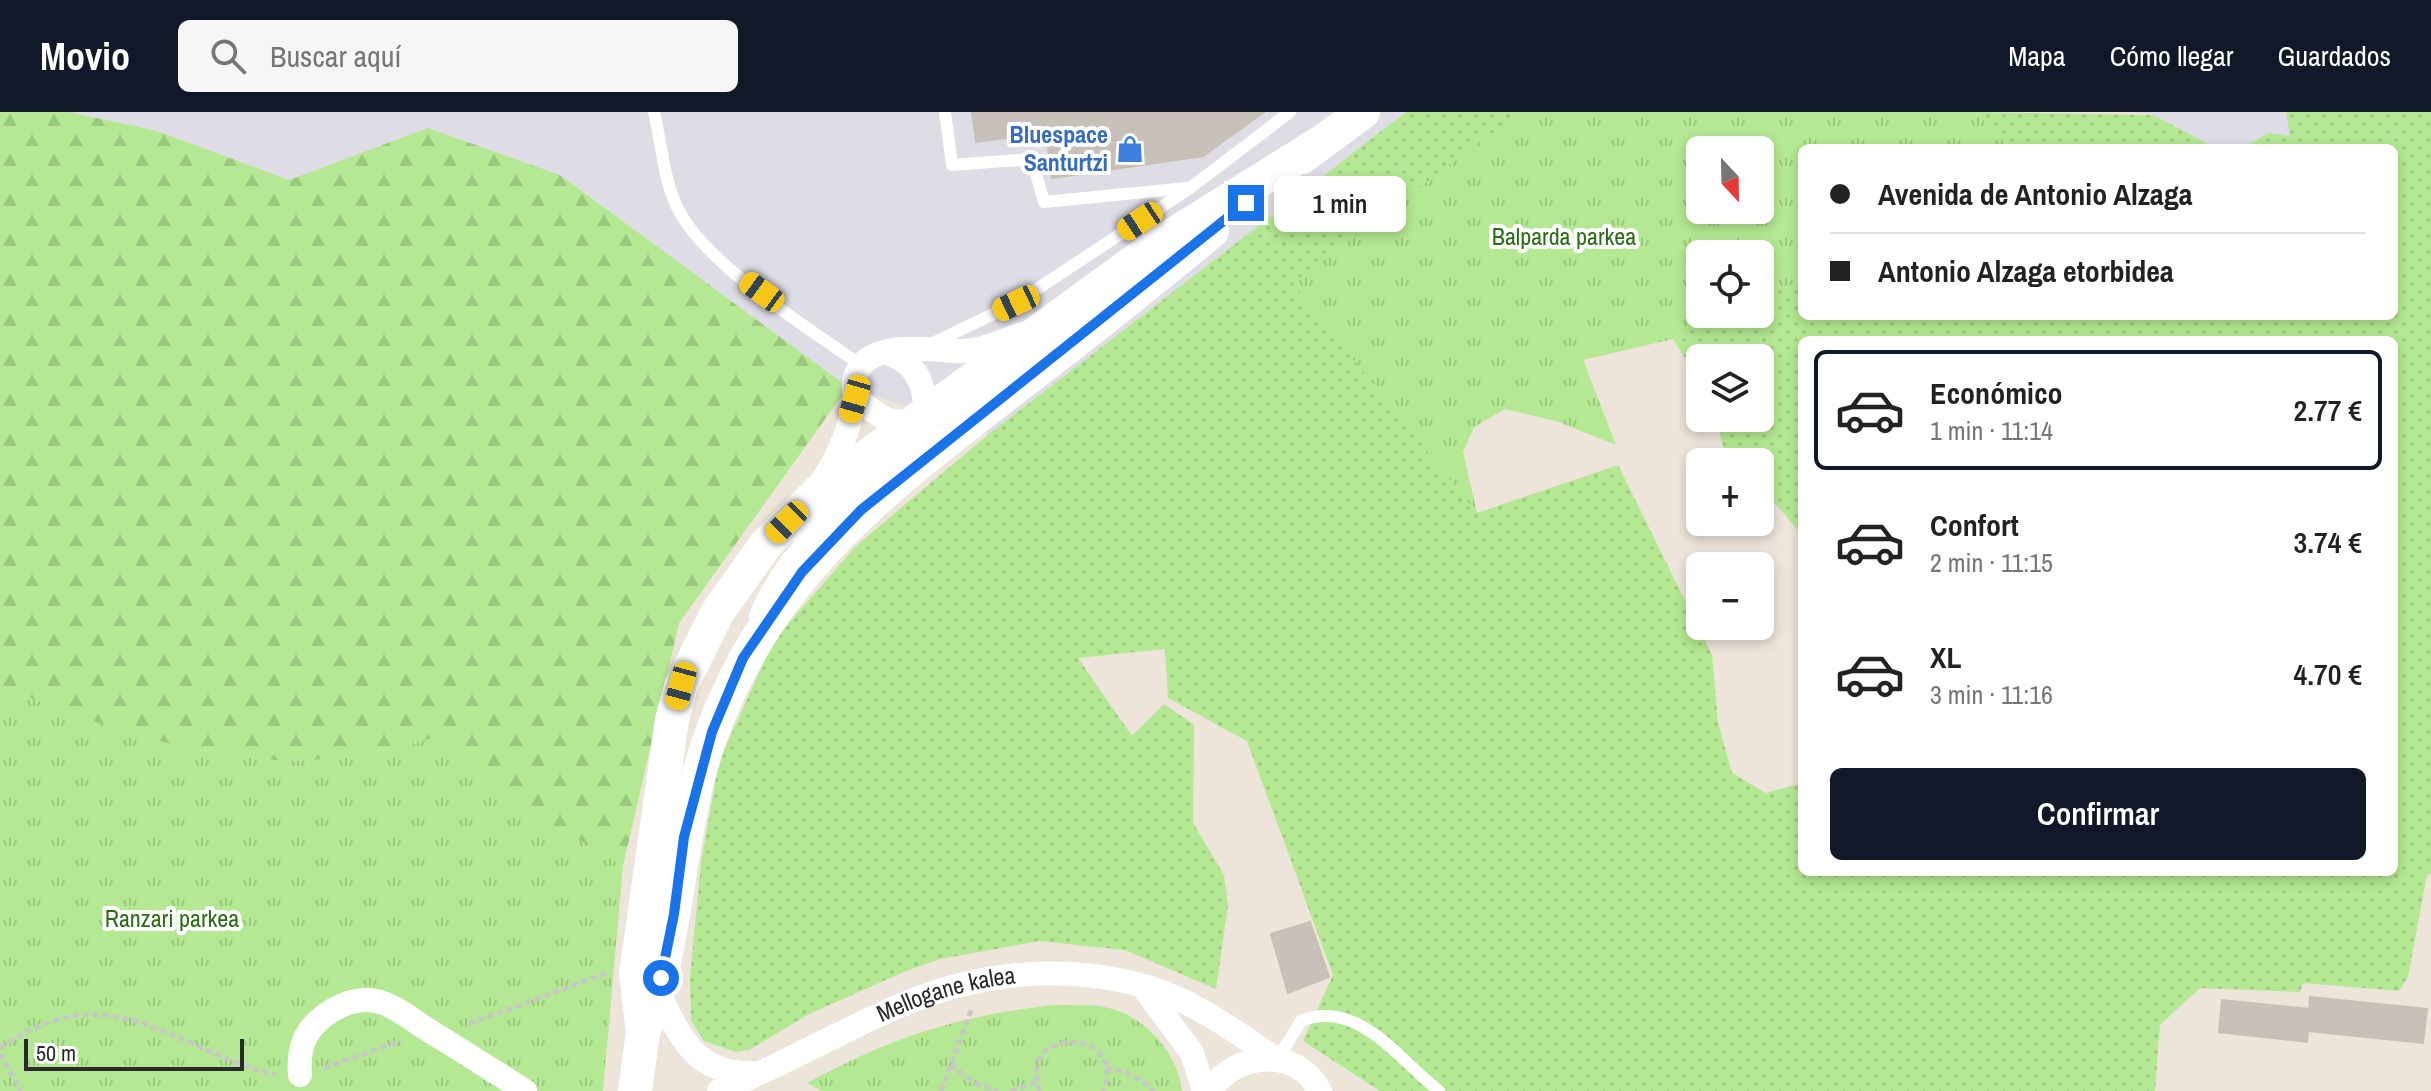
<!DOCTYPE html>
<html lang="es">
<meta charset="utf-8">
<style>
:root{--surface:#fff;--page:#f6f6f6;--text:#222;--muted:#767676;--line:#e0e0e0;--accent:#111827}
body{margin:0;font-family:"Archivo Narrow",sans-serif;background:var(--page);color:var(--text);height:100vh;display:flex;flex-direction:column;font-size:30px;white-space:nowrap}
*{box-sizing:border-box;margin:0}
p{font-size:26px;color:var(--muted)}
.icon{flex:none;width:44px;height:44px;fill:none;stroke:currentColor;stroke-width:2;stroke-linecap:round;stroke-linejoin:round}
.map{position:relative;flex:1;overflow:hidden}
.details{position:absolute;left:1798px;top:224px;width:600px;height:540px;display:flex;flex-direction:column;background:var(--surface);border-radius:12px;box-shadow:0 4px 12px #0003}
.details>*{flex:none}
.banner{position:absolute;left:1798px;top:32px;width:600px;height:176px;border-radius:12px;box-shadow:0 4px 12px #0003;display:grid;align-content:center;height:176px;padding:0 32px;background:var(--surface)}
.needle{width:52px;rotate:158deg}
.fabs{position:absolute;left:1686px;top:24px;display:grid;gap:16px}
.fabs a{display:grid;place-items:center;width:88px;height:88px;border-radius:12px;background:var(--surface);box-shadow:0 4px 12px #0003;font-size:40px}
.scale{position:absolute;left:24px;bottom:20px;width:220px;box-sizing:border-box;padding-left:8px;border:4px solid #2a2a2a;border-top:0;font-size:22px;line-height:28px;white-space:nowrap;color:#2a2a2a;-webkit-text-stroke:6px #fff;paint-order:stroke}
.end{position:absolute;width:36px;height:36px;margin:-18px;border:10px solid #1a73e8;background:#fff;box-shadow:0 0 0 4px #fff}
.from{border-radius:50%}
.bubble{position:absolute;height:56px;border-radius:12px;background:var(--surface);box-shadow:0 4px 12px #0003;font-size:26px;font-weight:600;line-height:56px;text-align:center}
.car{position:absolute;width:24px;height:48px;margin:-24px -12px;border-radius:10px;box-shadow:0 0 6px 2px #0007;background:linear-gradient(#f5c518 24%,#345 0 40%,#f5c518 0 76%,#345 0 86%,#f5c518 0)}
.banner b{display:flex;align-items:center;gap:28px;height:76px;font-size:30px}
.banner b+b{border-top:2px solid var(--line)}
.banner i{width:20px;height:20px;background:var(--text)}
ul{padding:14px 0 0;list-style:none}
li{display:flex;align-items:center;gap:24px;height:120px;margin:0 16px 12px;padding:0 16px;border:4px solid transparent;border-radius:12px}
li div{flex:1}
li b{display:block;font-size:30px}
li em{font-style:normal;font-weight:600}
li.selected{border-color:var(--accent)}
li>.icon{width:72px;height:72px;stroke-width:1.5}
.button{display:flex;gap:16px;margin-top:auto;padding:16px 32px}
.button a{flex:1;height:92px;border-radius:12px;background:var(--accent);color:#fff;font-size:32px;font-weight:600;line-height:92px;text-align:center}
header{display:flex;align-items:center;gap:48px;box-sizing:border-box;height:112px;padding:0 40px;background:var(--accent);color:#fff}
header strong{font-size:38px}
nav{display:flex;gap:44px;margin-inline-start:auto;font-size:28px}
.search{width:560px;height:72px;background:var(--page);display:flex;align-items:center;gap:20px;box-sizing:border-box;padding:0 28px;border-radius:12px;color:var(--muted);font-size:30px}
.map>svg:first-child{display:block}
.industrial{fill:#dedce5}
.grass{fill:url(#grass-dots)}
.forest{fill:url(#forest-firs)}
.park{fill:url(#park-tufts);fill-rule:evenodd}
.building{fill:#c8c1ba;stroke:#c9c0b4;stroke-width:2}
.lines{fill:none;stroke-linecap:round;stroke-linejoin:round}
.path{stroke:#c8c8c8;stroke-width:5;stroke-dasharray:6 4;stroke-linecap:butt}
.lane{stroke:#fff;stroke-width:12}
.street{stroke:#fff;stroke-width:24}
.secondary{stroke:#fff;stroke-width:34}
.route{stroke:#1a73e8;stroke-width:10}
.labels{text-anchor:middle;stroke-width:8;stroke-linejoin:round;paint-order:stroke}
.shop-label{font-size:24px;font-weight:bold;fill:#366cbe;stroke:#fff;text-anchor:end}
.park-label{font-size:24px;fill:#2b6d14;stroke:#fff}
.street-label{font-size:24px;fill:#2a2a2a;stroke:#fff}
</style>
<header>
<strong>Movio</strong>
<div class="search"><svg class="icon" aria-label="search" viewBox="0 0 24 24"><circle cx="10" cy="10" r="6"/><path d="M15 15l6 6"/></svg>Buscar aquí</div>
<nav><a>Mapa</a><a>Cómo llegar</a><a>Guardados</a></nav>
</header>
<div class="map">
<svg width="2431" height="979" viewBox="0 0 2431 979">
<defs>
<pattern id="grass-dots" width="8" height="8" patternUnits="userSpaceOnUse" patternTransform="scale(2)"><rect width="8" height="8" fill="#b4e892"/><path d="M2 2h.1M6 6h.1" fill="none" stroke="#9bc77e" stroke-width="1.8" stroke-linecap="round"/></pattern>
<pattern id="forest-firs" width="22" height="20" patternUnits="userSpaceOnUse" patternTransform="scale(2)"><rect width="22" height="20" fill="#b4e892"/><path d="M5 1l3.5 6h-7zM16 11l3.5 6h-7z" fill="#9bc77e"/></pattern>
<pattern id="park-tufts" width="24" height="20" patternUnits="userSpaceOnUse" patternTransform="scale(2)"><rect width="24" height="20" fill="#b4e892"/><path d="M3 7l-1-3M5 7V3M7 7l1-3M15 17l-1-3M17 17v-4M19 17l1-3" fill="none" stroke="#9bc77e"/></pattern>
</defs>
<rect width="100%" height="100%" fill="#ede4da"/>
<!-- industrial -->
<g class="industrial">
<polygon points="69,0 1406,0 989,322 848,275 560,63 428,16 289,68 157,19"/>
<polygon points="2134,0 2286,0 2290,24 2269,21 2242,36 2212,35 2153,3"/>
</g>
<!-- grass -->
<g class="grass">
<polygon points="1406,0 1520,0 1293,171 1477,401 1618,353 1712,543 1718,611 1732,661 1766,681 1802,671 1802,760 2394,760 2394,228 1802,228 1802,423 1774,390 1760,384 1760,350 1727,350 1716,306 1760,306 1760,246 1700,246 1700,270 1673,227 1703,202 1760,202 1760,178 1802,171 1802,204 2394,204 2394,36 2242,36 2269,21 2290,24 2286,0 2431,0 2431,762 2427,762 2408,865 2399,879 2303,871 2300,880 2200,876 2160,913 2155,979 1380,979 1303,929 1333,863 1247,629 1168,586 1165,537 1078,546 1132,624 1164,592 1194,613 1193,711 1224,763 1228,793 1216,877 1125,838 1040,829 940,847 906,859 809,902 749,938 736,940 704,929 691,908 690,865 701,751 719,649 774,528 857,433 989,322"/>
<polygon points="1976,0 2153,3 2212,34 2237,36 2010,36"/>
</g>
<!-- forest -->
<path class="forest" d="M0,0H69L157,19L289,68L428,16L560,63L848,275L679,511L623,754L518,693L436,626C396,634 354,646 315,648C206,653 99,614 0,574Z"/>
<!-- park -->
<g class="park">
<path d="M1520,0H1976L2010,36H1802V171L1760,178V142H1700V202H1703L1673,227L1583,248L1616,333L1556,309L1505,297L1474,315L1463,340L1477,401L1292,171ZM1700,38H1760V98H1700Z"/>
<path d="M0,574C99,614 206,653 315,648C354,646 396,634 436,626L518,693L623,754L603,979H0Z"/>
<path d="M1053,893C1069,894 1088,892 1104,895C1143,902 1178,940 1182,979H822L807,971C895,924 954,905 1053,893Z"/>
</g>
<!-- building -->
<g class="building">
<polygon points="972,0 1264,0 1203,44 1052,66 1046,21 976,30"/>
<polygon points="1310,810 1329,865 1288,881 1271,822"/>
<polygon points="2310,885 2427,897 2423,931 2308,919 2307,930 2219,920 2222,888 2309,897"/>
</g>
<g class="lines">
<!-- path -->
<g class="path">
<polyline points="469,912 606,861"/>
<path d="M0,936C111,859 170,936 275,963"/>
<polyline points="0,942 21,979"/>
<polyline points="951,953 974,971 998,979"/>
<polyline points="324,956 401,929"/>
<path d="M1106,957C1124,956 1141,967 1154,979"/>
<polyline points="941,979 972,896"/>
<polyline points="1011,979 1036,971"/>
<path d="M1040,979C1015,912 1130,915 1103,979"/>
</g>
<!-- lane -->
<g class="lane">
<path d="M654,0C661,30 664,68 677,95C704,152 810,217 862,254"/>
<polyline points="945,0 952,53 1032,47 1044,90 1187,76"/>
<polyline points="927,234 1016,191 1190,76 1290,0"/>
<path d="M1277,948L1301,909C1358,886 1399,948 1439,979"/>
</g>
<!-- street -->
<g class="street">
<polyline points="855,287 887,308 920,312"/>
<path d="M818,375C835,351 850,319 854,289C855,281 852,274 855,265C868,225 931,239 962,239C981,238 1004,229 1022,222"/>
<path d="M761,504C792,429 863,378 923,327C929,290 926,252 886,241"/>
<polyline points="1144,876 1192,941 1204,979"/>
<path d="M658,880C681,926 695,963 754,961"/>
<path d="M300,963C298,938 303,920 324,904C338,893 358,885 376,889C393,892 411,907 425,916C459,937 492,958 525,979"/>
<path id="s1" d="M719,979C783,953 842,918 906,891C990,856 1094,849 1179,887C1213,903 1245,926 1277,948"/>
<path d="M1209,979C1234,941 1296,933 1320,979"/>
</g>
<!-- secondary -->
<g class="secondary">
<polyline points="1302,45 1363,0"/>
<path d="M646,913C681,817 677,713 713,618C773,457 887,375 1017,274C1083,224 1148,172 1212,119"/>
<polyline points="635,979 643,920 636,862 672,608 681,574 717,501 766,432 818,380 1157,133 1320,31"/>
</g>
</g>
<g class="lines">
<!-- route -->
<polyline class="route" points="661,866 674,802 684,725 712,620 743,546 802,460 861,398 1246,91"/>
</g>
<!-- icons -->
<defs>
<g id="shop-bare" transform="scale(2.16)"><path d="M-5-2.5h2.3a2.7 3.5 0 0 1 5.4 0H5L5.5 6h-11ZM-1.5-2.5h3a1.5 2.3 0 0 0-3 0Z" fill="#3f7fe0" stroke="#fff" stroke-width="2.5" paint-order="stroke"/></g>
</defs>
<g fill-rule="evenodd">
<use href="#shop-bare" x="1130" y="37"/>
</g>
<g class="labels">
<!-- shop labels -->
<g class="shop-label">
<text x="1108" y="31">Bluespace<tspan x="1108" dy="28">Santurtzi</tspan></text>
</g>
<!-- park labels -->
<g class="park-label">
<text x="1564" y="133">Balparda parkea</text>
<text x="172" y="815">Ranzari parkea</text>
</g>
<!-- street labels -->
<g class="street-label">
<text dy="8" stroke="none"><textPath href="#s1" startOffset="248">Mellogane kalea</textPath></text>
</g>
</g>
</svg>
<div class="fabs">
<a><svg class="needle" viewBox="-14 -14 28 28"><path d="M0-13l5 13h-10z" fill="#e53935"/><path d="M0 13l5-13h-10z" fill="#767676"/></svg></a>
<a><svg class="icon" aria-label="locate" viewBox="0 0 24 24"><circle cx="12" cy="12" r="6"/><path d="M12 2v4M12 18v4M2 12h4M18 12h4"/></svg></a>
<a><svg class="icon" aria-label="layers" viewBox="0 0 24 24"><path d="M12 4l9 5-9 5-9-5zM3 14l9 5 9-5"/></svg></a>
<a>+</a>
<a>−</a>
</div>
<div class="scale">50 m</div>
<i class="end from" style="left:661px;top:866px"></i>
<i class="end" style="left:1246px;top:91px"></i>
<div class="bubble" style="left:1274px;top:64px;width:132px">1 min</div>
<i class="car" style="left:1140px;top:109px;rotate:237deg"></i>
<i class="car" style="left:762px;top:180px;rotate:306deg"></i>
<i class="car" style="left:1016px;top:191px;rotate:245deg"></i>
<i class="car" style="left:855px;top:287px;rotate:196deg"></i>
<i class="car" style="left:787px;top:410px;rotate:225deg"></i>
<i class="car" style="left:681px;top:574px;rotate:195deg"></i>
<div class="banner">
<b><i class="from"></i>Avenida de Antonio Alzaga</b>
<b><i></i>Antonio Alzaga etorbidea</b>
</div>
<section class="details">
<ul>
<li class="selected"><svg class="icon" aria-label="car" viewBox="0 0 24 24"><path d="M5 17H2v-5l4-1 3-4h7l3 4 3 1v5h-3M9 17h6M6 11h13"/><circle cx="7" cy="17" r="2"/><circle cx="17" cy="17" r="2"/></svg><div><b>Económico</b><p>1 min · 11:14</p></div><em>2.77 €</em></li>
<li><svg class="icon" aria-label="car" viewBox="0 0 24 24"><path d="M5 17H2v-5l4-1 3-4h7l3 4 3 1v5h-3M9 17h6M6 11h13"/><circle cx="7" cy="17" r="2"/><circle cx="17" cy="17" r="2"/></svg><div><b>Confort</b><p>2 min · 11:15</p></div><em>3.74 €</em></li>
<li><svg class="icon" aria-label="car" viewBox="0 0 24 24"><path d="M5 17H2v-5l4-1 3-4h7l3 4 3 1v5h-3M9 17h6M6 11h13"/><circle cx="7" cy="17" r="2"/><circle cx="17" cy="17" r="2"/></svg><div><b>XL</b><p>3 min · 11:16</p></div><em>4.70 €</em></li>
</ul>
<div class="button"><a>Confirmar</a></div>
</section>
</div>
